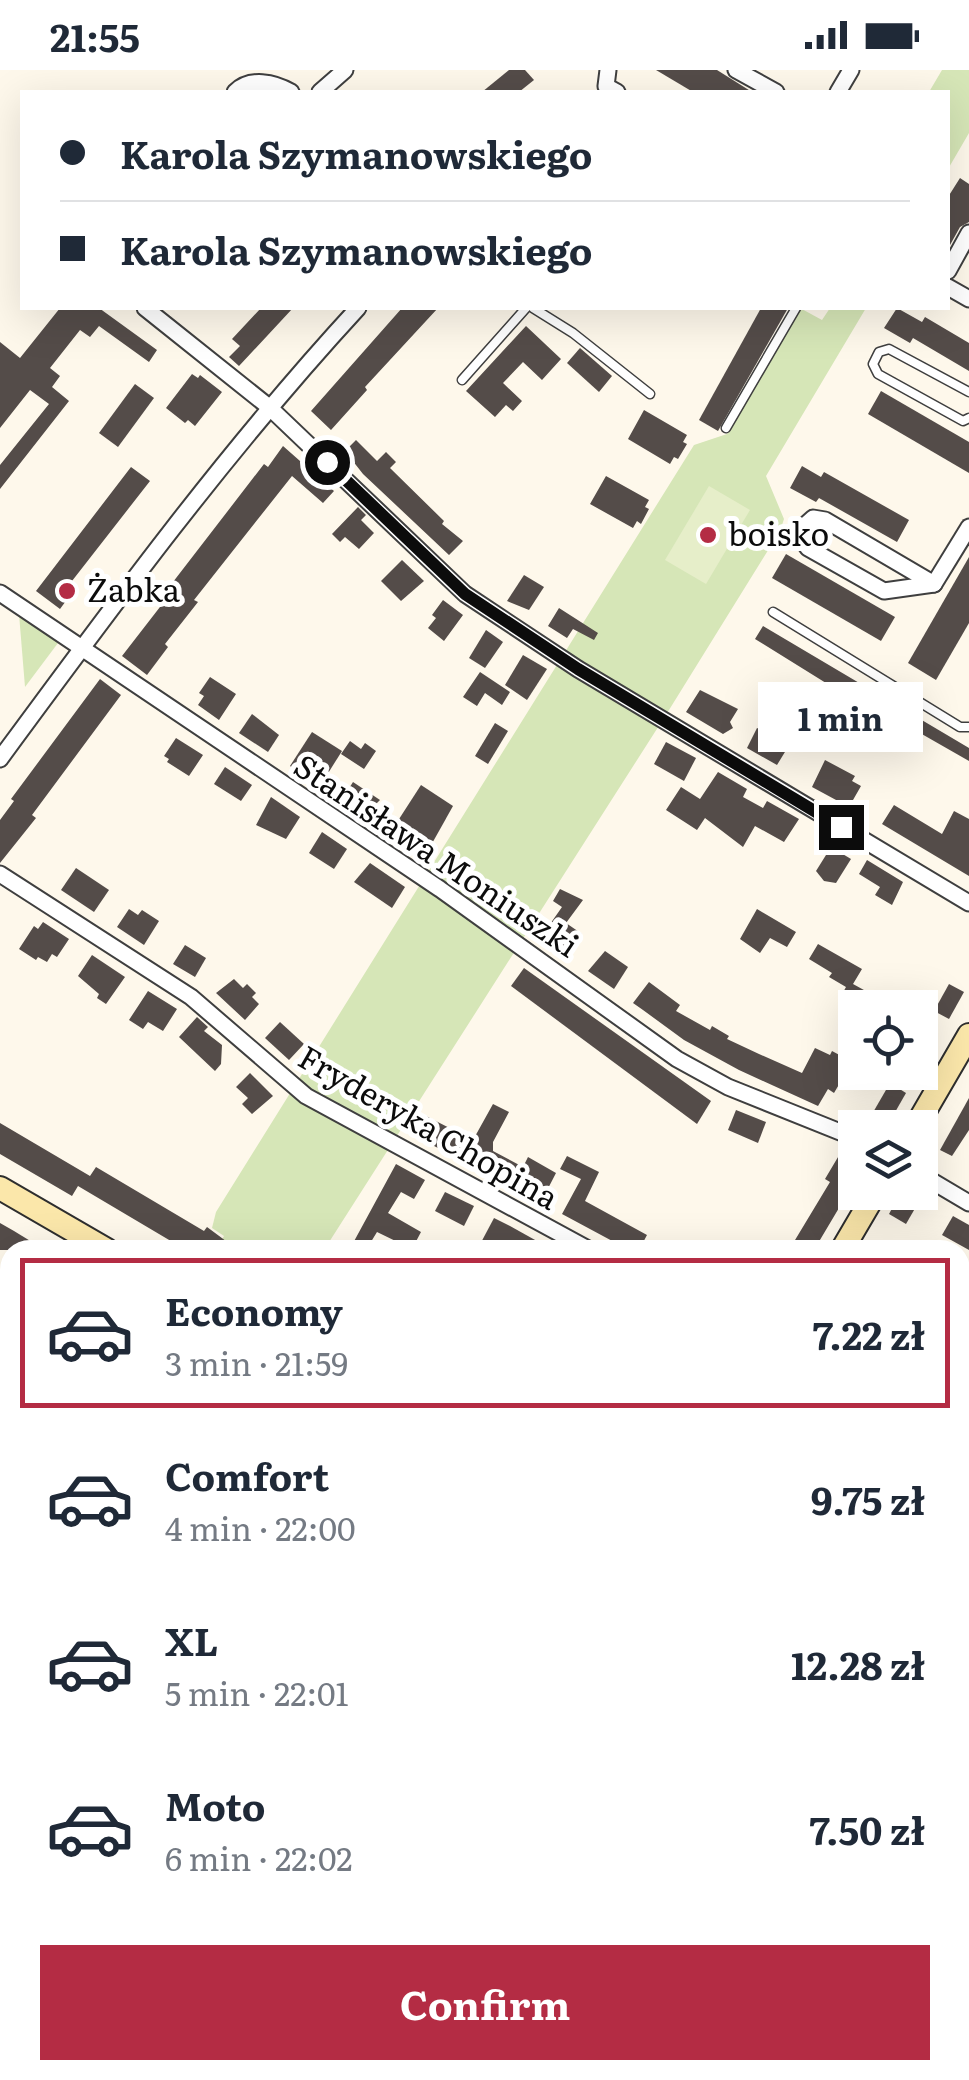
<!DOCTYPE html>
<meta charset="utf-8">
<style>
:root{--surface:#fff;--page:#f6f6f7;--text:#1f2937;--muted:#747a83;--line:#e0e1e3;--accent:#b42c44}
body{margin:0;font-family:Literata,serif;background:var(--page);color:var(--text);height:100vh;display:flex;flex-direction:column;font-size:38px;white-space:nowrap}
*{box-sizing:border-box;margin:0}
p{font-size:32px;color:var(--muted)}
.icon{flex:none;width:55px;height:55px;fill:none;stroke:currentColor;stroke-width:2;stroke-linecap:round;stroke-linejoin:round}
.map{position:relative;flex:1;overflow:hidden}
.drawer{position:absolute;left:0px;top:1170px;width:970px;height:840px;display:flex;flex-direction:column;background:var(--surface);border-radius:30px 30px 0 0;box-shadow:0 10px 40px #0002}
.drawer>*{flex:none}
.guide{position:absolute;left:20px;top:20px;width:930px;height:220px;border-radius:0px;box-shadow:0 10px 40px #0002;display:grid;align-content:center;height:220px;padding:0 40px;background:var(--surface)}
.fabs{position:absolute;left:838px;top:920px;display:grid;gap:20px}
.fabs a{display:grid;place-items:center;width:100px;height:100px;border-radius:0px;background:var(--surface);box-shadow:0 10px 40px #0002;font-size:50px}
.end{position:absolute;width:45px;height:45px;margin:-22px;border:12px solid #0c0c0c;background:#fff;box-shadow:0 0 0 5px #fff}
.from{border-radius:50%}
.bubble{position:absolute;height:70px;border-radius:0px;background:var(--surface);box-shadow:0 10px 40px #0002;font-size:32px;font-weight:700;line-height:70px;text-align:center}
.guide b{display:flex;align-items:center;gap:35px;height:95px;font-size:38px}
.guide b+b{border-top:2px solid var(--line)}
.guide i{width:25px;height:25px;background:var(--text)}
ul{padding:18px 0 0;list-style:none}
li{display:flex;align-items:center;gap:30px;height:150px;margin:0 20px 15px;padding:0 20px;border:5px solid transparent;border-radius:0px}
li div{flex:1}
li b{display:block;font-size:38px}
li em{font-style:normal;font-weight:700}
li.current{border-color:var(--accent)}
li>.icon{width:90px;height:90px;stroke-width:1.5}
.cta{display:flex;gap:20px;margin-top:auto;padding:20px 40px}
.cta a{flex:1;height:115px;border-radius:0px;background:var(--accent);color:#fff;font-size:40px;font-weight:700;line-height:115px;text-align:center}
.status{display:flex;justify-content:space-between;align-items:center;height:70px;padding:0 50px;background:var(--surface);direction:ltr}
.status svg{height:28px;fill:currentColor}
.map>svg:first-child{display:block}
.green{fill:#d6e6b7}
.pitch{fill:#e6eec9}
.building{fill:#544c49}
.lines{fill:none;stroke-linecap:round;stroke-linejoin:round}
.lane-casing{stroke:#3f3f3f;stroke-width:11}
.street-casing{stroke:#3f3f3f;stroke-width:19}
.secondary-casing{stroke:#2e2e2e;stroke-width:26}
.lane{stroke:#fff;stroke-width:8}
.street{stroke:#fff;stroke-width:15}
.secondary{stroke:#fbe7aa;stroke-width:22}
.route{stroke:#0c0c0c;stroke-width:12}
.poi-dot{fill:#b42c44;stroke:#fff;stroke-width:4}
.labels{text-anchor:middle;stroke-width:10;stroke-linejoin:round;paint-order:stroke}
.poi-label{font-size:32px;fill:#0c0c0c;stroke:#fff;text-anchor:start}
.street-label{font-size:32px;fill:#0c0c0c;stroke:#fff}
</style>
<div class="status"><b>21:55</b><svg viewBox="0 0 49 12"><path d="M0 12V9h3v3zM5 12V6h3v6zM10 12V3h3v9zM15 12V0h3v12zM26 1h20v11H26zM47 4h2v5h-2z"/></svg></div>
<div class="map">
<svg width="969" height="2010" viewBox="0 0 969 2010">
<rect width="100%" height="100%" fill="#fef8eb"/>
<!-- green -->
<g class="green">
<polygon points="942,0 969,0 969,63 948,99 948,22 929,22"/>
<polygon points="800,238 822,250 830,238 866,238 766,406 784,449 780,461 669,640 324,1180 216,1180 224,1166 212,1158 216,1142 694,375 727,364"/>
<polygon points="19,544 58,573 25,617"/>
</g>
<!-- pitch -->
<polygon class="pitch" points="709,416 750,440 706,514 665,490"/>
<!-- building -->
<g class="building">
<polygon points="509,0 525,0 534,10 519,22 482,22"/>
<polygon points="656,0 717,0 752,22 693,22"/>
<polygon points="960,108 969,114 969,152 960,157 950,175 948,127"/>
<polygon points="60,238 99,238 157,280 149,292 99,256 90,267 80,260 50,298 60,306 52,317 69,331 0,419 0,395 49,334 30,320 0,358 0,272 20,288"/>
<polygon points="261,238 293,238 239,296 229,287 240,276 232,269"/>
<polygon points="402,238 438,238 365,317 367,320 331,360 311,341"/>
<polygon points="761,238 788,238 718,361 699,350"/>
<polygon points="897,238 922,252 925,247 969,273 969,301 913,268 910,273 884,258"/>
<polygon points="526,256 561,289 542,310 523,292 503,313 522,331 513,341 506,335 495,347 466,321"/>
<polygon points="580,278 612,306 599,322 567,293"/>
<polygon points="192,304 198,308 200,305 222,322 195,356 188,350 185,353 166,338"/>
<polygon points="135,314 154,328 118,377 99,363"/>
<polygon points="881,321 969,372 969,403 868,344"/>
<polygon points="644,340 687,365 683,372 687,374 678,389 674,387 670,394 628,369"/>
<polygon points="356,370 377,391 386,382 396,392 390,398 444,451 442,454 463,471 449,485 363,404 345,381"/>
<polygon points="283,376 334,421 323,433 292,406 194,530 198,532 165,574 168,577 147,605 122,586 177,515 173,512 264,394 268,397"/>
<polygon points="802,396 821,407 824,402 909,450 897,472 819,428 816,432 790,418"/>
<polygon points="131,397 150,411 72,511 77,516 60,539 36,521"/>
<polygon points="606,406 649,430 645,437 649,439 641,454 637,451 633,458 590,434"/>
<polygon points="358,437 366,445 361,450 374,463 359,479 345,467 340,472 332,464"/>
<polygon points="786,484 895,547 881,571 772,508"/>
<polygon points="969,487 969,553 936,610 908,593"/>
<polygon points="402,490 424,511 401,531 381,511"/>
<polygon points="524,505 544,517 529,540 507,531"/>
<polygon points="443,530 463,545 444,571 428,558 436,548 432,545"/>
<polygon points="559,538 598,563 594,570 573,559 567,568 548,556"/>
<polygon points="763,556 969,678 969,691 836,615 834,618 755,569"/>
<polygon points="486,560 503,572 485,598 469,588"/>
<polygon points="523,585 547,599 527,630 505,615"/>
<polygon points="480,602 510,622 502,635 485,623 477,636 463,627"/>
<polygon points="210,607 236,624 219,650 198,635 204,626 199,623"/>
<polygon points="100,609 121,625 32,745 36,748 0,793 0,750 14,731 11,729"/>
<polygon points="700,620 738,639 730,652 733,658 723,664 686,642"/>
<polygon points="252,644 279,665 268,682 239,663"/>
<polygon points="495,653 508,661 488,694 475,686"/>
<polygon points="757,658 784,670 782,673 788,677 777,695 747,678"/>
<polygon points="312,662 342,681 320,716 290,696"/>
<polygon points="176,668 203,685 189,706 167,692 169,689 164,686"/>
<polygon points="350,671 361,679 365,673 376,681 364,699 341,684"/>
<polygon points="666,672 696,688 684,711 654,694"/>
<polygon points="825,690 855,706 852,711 861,716 849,737 812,717"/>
<polygon points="225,697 252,715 241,731 214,714"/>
<polygon points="718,702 747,719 743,727 763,738 767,731 799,749 784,772 755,756 743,777 705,748 697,760 666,740 681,717 700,729"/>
<polygon points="353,712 380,730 364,746 341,731"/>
<polygon points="421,715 453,736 425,786 390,763"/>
<polygon points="271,727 300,747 286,769 256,755"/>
<polygon points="894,735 942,764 954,741 969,749 969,806 882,754"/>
<polygon points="322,762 347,779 334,799 309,783"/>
<polygon points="831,777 851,789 836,813 824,811 816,801"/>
<polygon points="867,790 903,812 892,835 875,825 880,817 859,804"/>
<polygon points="370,793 405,817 392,838 354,812"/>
<polygon points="76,798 109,820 94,842 61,820"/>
<polygon points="560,819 583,830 566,853 582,864 569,887 541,867 562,837 553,831"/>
<polygon points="129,839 138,845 142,840 159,851 144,875 117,857"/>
<polygon points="757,839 796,862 787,877 770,868 760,883 740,869"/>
<polygon points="43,852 69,869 57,887 52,884 47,892 38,887 36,890 19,879 34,856 38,859"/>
<polygon points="818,874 862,899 853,914 873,925 866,938 856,938 840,928 846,917 829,907 832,903 809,889"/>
<polygon points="185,875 206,888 195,907 173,894"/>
<polygon points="605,881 628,897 614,919 588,901"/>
<polygon points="92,885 125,907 106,934 97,928 99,924 78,906"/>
<polygon points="524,898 711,1031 697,1054 511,916"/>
<polygon points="234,909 243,918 247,914 256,923 252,927 259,934 245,950 216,923"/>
<polygon points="649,912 680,935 676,941 710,960 712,956 729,966 727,969 759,984 802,1003 815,978 830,985 832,981 845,988 841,996 856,1004 850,1017 841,1011 834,1023 828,1019 818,1036 739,1000 684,970 643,940 633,933"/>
<polygon points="949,914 964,922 949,949 934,941"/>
<polygon points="148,921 177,939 163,961 148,952 143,959 129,950"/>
<polygon points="197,947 208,957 204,961 222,975 221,994 215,1001 179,967"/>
<polygon points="280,952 304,974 289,990 265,968"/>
<polygon points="250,1003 273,1026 252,1044 242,1034 248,1028 236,1017"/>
<polygon points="890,1013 906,1023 886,1058 864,1058"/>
<polygon points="969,1028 969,1060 952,1086 940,1080"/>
<polygon points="493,1034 509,1042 493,1072 493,1081 523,1097 528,1087 556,1103 541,1132 415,1066 426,1046 473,1070"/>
<polygon points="736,1040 766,1052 758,1073 728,1060"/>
<polygon points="0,1053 90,1106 96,1097 204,1161 207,1157 238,1180 186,1180 78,1116 72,1126 0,1084"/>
<polygon points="841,1082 855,1090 855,1111 814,1180 789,1180 830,1112 825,1109"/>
<polygon points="567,1086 599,1102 585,1131 647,1165 639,1180 629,1180 562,1144 581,1109 560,1099"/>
<polygon points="396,1094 425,1110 414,1129 401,1122 388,1143 421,1162 412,1179 377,1162 366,1180 361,1180 352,1175"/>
<polygon points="445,1122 474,1136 464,1156 435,1141"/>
<polygon points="901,1122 912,1122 921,1128 906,1154 889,1144"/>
<polygon points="953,1146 969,1155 969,1180 942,1165"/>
<polygon points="494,1148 510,1156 553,1180 477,1180"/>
<polygon points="0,1153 14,1161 45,1180 0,1180"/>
</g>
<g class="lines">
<!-- lane casing -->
<g class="lane-casing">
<g id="lane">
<polyline points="533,238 573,263 650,324"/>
<polyline points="462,310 526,238"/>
<polyline points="969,322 889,279 879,282 873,294 878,304 963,351 969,348"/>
<polyline points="726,358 796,238"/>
<polyline points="773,542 960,657 969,657"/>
<polyline points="960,1279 969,1285"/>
<polyline points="960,1371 969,1345"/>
</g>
</g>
<!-- street casing -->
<g class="street-casing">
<g id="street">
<polyline points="608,0 606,16 617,22"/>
<polyline points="736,0 776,22"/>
<path d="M235,22C250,7 274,12 291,22"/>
<polyline points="320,22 345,0"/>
<polyline points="838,22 851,0"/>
<polyline points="948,201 969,163"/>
<polyline points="948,217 969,229"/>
<polyline points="145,238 269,337 465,524 578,599 969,833"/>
<polygon points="813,448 825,450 934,514 884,521 808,478 801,468 804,456"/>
<polyline points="934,514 969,457"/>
<polyline points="0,523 440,819 677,989 728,1017 855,1068"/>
<path d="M0,689C114,534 228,379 358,238"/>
<polyline points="0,804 191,927 306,1026 590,1180"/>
<polyline points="920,1104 969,1133"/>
<polyline points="0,1527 10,1513"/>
<polyline points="0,1719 10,1725"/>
<polyline points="960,1746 969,1740"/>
<polyline points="0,1832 10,1817"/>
<polyline points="621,2000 626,2010"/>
<polyline points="130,2010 136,2000"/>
</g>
</g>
<!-- secondary casing -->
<g class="secondary-casing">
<g id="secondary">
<polyline points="915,1058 969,965"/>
<polyline points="0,1118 107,1180"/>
<polyline points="842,1180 876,1122"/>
<polyline points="960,1630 969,1644"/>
<polyline points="866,2000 872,2010"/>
</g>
</g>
<!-- lane -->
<use href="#lane" class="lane"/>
<!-- street -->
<use href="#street" class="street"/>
<!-- secondary -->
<use href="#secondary" class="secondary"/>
</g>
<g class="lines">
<!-- route -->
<polyline class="route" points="327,392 465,524 578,599 841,757"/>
</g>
<!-- markers -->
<g class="poi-dot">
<circle cx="708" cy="465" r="10"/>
<circle cx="67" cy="521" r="10"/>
</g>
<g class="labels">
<!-- poi labels -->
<g class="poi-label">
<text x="728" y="476">boisko</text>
<text x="87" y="532">Żabka</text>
</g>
<!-- street labels -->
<g class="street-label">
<text transform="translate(436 786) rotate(34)" y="11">Stanisława Moniuszki</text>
<text transform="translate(428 1058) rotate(30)" y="11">Fryderyka Chopina</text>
</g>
</g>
</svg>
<div class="fabs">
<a><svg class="icon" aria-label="locate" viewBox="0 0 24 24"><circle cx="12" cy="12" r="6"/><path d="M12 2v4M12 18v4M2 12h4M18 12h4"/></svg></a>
<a><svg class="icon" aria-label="layers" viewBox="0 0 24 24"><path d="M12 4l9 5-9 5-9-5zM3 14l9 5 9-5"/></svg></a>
</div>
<i class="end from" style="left:327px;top:392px"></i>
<i class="end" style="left:841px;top:757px"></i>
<div class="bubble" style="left:758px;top:612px;width:165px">1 min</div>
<div class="guide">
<b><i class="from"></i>Karola Szymanowskiego</b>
<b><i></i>Karola Szymanowskiego</b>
</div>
<section class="drawer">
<ul>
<li class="current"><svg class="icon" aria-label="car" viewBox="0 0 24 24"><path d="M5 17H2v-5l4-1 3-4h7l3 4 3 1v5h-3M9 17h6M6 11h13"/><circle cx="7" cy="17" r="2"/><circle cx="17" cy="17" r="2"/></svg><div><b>Economy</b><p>3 min · 21:59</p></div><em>7.22 zł</em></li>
<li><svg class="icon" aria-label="car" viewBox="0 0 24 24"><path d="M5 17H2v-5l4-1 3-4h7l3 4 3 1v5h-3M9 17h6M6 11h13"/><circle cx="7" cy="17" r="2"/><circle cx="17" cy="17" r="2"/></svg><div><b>Comfort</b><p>4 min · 22:00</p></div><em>9.75 zł</em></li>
<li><svg class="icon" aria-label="car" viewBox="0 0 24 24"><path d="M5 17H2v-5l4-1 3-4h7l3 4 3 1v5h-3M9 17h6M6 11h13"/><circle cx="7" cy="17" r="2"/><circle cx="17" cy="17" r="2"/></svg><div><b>XL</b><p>5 min · 22:01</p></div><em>12.28 zł</em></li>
<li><svg class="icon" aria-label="car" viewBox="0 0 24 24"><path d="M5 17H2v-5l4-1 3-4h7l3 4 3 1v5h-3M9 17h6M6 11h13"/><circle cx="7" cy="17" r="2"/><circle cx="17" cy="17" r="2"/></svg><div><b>Moto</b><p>6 min · 22:02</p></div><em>7.50 zł</em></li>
</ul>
<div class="cta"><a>Confirm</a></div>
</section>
</div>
